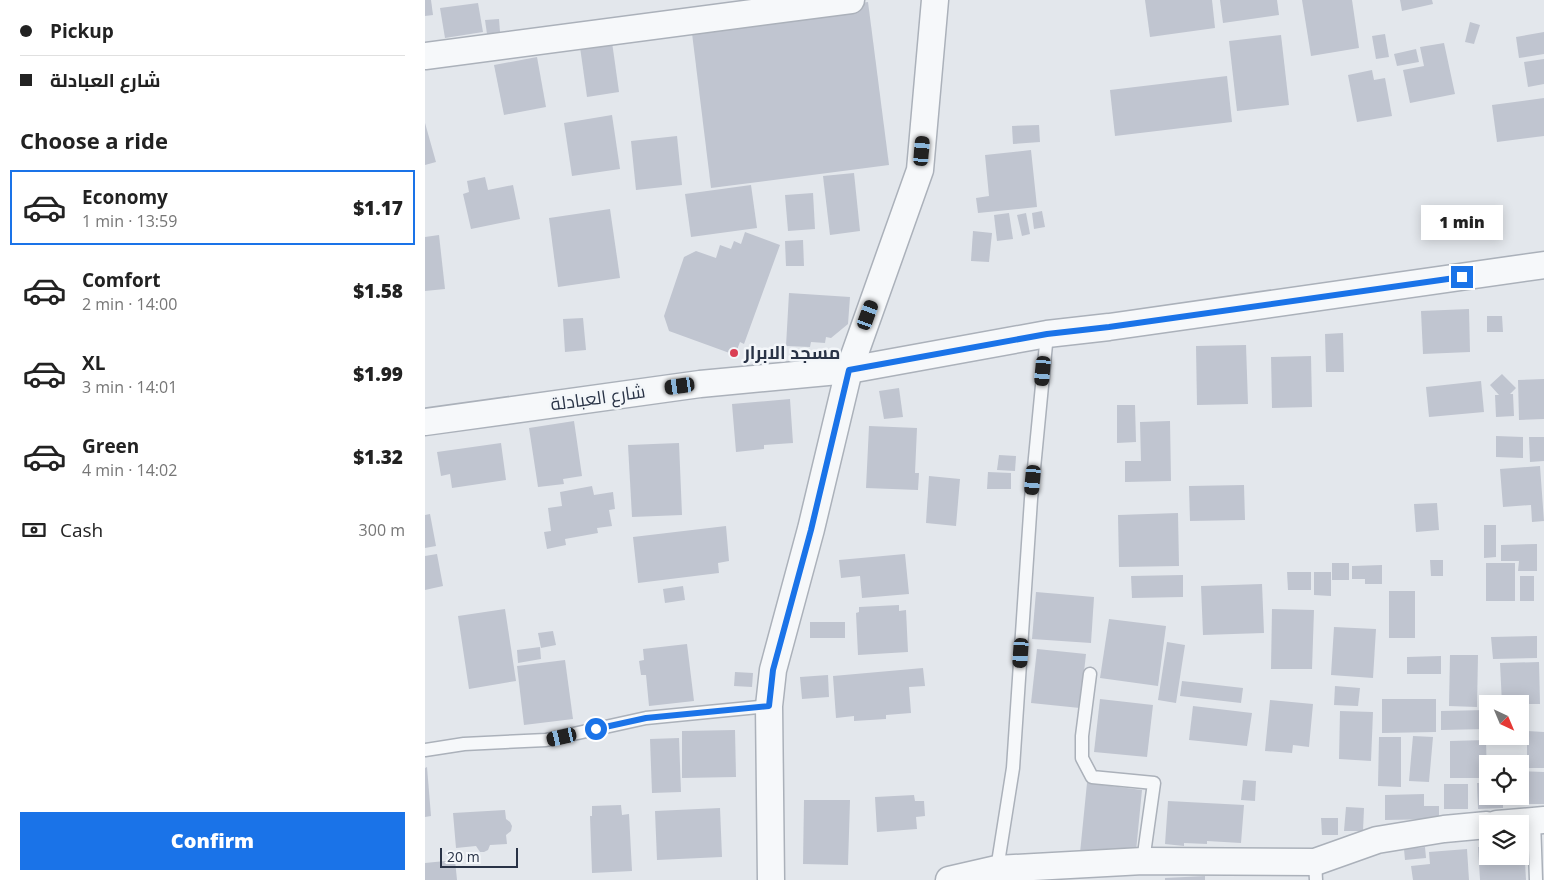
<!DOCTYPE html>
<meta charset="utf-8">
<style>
:root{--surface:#fff;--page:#f6f6f6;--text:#222;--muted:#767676;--line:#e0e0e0;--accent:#1a73e8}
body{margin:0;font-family:"Open Sans",Cairo,sans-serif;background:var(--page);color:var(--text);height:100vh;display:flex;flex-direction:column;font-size:19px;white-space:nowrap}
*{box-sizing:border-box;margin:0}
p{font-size:16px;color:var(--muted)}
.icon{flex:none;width:28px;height:28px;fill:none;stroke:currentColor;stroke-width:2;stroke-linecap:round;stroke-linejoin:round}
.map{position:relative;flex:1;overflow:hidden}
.details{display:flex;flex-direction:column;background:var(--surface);width:425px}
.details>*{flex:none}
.hud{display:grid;align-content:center;height:110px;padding:0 20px;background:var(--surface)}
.needle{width:32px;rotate:136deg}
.tools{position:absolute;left:1054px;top:695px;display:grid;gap:10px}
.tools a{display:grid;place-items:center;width:50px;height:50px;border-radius:0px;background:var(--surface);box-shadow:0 2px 12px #0003;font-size:25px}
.scale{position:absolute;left:15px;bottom:12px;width:78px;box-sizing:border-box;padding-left:5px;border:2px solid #293346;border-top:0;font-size:14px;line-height:18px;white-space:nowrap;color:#293346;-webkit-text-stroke:4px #f3f6f9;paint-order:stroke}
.end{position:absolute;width:22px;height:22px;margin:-11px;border:6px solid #1a73e8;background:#fff;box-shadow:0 0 0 2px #fff}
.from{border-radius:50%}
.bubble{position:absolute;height:35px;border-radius:0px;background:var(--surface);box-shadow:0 2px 12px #0003;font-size:16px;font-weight:800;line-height:35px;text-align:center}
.car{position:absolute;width:15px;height:30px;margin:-15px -8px;border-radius:6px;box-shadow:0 0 4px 1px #0007;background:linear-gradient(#222 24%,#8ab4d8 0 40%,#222 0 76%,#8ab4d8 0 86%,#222 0)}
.hud b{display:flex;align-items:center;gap:18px;height:48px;font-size:19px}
.hud b+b{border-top:1px solid var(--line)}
.hud i{width:12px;height:12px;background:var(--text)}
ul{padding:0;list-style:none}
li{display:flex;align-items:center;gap:15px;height:75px;margin:0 10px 8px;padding:0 10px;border:2px solid transparent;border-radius:0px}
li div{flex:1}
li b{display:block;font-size:19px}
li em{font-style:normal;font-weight:800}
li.on{border-color:var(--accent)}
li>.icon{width:45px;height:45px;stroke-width:1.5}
h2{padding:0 20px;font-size:22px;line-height:60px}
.pay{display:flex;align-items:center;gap:12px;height:55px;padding:0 20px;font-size:19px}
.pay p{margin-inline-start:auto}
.primary-button{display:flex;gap:10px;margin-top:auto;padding:10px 20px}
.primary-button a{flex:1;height:58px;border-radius:0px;background:var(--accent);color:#fff;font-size:20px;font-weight:800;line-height:58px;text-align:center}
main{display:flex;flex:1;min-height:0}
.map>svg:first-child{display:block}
.building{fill:#c0c5d0}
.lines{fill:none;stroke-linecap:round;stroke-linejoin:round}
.lane-casing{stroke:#abb1ba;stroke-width:15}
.street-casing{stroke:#abb1ba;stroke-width:29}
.lane{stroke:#f6f8fa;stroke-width:12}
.street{stroke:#f6f8fa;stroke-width:26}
.route{stroke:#1a73e8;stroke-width:6}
.poi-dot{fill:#da3f54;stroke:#f3f6f9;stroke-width:2}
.labels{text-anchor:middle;stroke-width:5;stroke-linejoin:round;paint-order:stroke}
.poi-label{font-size:18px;font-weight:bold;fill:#293346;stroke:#f3f6f9;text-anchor:start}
.street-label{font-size:18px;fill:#293346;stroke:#f3f6f9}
</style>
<main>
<section class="details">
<div class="hud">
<b><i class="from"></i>Pickup</b>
<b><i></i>شارع العبادلة</b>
</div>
<h2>Choose a ride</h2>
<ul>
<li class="on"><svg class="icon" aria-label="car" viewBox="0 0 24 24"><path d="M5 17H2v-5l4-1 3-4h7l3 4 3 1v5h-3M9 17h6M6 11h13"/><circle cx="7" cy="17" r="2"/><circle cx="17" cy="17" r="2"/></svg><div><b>Economy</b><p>1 min · 13:59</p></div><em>$1.17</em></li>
<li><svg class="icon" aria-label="car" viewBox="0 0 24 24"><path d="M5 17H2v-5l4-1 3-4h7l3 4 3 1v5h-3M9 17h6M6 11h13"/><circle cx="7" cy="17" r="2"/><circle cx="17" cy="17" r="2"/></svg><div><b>Comfort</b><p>2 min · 14:00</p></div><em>$1.58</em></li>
<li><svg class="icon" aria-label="car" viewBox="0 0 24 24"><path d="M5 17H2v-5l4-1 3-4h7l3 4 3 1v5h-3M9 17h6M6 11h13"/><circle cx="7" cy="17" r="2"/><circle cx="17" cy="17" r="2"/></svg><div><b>XL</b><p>3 min · 14:01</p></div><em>$1.99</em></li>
<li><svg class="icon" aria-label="car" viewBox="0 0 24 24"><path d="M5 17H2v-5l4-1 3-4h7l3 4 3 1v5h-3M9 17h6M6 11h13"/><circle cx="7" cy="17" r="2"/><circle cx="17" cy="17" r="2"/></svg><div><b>Green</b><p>4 min · 14:02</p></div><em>$1.32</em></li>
</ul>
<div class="pay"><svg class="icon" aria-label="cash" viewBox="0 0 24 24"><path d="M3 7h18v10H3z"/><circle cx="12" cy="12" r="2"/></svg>Cash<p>300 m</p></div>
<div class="primary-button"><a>Confirm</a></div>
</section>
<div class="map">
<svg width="1119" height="880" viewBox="0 0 1119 880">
<rect width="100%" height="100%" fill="#e3e7ec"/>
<!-- building -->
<g class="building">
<polygon points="0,0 6,0 8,15 0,16"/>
<polygon points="720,0 787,0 790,28 725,37"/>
<polygon points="795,0 852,0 854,15 798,23"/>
<polygon points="877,0 927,0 934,48 886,56"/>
<polygon points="975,0 1007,0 1008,4 977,11"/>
<polygon points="443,2 464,165 286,188 266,25"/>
<polygon points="53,3 58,32 20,38 15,8"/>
<polygon points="74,19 75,32 62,34 60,20"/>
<polygon points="1045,22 1055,25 1049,44 1040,42"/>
<polygon points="1119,32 1119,54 1094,58 1091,37"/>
<polygon points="960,34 964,57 951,59 947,36"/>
<polygon points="856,35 864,105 812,111 804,41"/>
<polygon points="187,42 194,92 162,97 155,47"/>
<polygon points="1019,43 1030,94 985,103 978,70 999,66 995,47"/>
<polygon points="991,49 994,62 972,66 969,54"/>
<polygon points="112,57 121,107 79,115 69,65"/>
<polygon points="1119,59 1119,84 1103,87 1099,62"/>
<polygon points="947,70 949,80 960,78 967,116 932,122 923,75"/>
<polygon points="802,76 807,122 690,136 685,90"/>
<polygon points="1119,98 1119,136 1072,142 1067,105"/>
<polygon points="187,115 195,169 147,176 139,123"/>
<polygon points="0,123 11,162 0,165"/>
<polygon points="614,125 615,142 588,144 587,126"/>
<polygon points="252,136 257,185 211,190 206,141"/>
<polygon points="606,150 612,207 553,213 551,198 564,196 560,155"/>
<polygon points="429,173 435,231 405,235 398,176"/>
<polygon points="60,177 63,190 88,185 95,219 46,229 38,194 44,192 42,181"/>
<polygon points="326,185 332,228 266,237 260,194"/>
<polygon points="388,193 390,229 363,231 360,195"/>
<polygon points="185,209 195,278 133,287 124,218"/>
<polygon points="617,211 620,227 609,229 607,213"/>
<polygon points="584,213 588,239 572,241 569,215"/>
<polygon points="601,213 605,234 597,236 592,215"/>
<polygon points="548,231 567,233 564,262 546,261"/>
<polygon points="320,232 355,245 319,344 315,342 310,355 244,331 239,316 259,257 271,251 291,258 295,245 306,249 309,241 316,244"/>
<polygon points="14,235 20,289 0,291 0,237"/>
<polygon points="378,240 379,266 361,266 360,241"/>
<polygon points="364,293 425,297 423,324 406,338 401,337 400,343 386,342 385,347 361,346"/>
<polygon points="1044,309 1045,352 998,354 996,311"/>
<polygon points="1062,316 1077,316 1078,332 1062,332"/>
<polygon points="158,318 161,350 140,352 138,319"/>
<polygon points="918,333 919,372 901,372 900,334"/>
<polygon points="821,345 823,404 772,405 771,346"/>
<polygon points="886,356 887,407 847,408 846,357"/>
<polygon points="1077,374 1091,388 1085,394 1088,394 1089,416 1071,417 1070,395 1074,395 1065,385"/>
<polygon points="1119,379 1119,419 1094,420 1093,380"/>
<polygon points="1056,381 1059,412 1004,417 1001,387"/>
<polygon points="474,388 478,417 459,419 454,391"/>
<polygon points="365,399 368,443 339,445 339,449 311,452 307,404"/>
<polygon points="692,405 710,405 711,442 692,443"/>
<polygon points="149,421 157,476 138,479 139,484 113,487 104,428"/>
<polygon points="745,421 746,481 700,482 700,461 716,461 715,422"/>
<polygon points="444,426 492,428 490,473 494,473 493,490 441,488"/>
<polygon points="1071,436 1098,437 1098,458 1071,457"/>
<polygon points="1104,437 1119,437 1119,461 1105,462"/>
<polygon points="76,443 81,480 27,488 25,474 16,476 12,452"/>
<polygon points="254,443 257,515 207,517 203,445"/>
<polygon points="574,455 591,456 590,471 572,470"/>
<polygon points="1115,466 1119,521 1107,522 1106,505 1078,507 1075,469"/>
<polygon points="563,472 586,473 586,489 562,489"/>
<polygon points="504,476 535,479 531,526 501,523"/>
<polygon points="819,485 820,520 765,521 764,486"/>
<polygon points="167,486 169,495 188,492 190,509 184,510 187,526 172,528 173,533 140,539 141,545 122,549 119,532 126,531 123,508 137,506 135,492"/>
<polygon points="1012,503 1014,530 991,532 989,504"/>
<polygon points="753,513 754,566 694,567 693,515"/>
<polygon points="5,514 11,546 0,548 0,515"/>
<polygon points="1059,525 1071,525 1071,557 1059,558"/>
<polygon points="301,526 304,561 293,563 294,573 213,583 208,537"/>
<polygon points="1112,544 1112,571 1093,571 1094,561 1076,561 1076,545"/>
<polygon points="12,554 18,586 0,590 0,556"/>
<polygon points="480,554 484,594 437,598 435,576 416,578 414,560"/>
<polygon points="1005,560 1018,560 1018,576 1006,576"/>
<rect x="907" y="563" width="17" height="17"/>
<rect x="1061" y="563" width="29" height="38"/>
<polygon points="957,565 957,584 940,584 940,579 927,579 927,566"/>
<polygon points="862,572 886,572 886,590 863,590"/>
<polygon points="889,572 906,572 906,596 889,595"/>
<polygon points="758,575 758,597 707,598 706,576"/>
<rect x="1095" y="576" width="14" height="25"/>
<polygon points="837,584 839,633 778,635 776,586"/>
<polygon points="258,586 260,600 240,603 238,589"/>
<rect x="964" y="591" width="26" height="47"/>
<polygon points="611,592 669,597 666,643 607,639"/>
<polygon points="474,605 474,611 481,610 483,652 433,655 431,613 434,612 434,607"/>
<polygon points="80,609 91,681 44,689 33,616"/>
<polygon points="847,609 889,610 887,669 846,669"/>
<polygon points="684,619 741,626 733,686 675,678"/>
<rect x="385" y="622" width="35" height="16"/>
<polygon points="909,627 951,629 948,678 906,675"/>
<polygon points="128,631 131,645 116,648 113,633"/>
<polygon points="1112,636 1112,658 1068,659 1066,637"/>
<polygon points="742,642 760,645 751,703 733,700"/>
<polygon points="262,644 269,701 224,706 221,675 216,675 214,661 219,660 218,649"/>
<polygon points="115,647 116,659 93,663 92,650"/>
<polygon points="612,649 661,654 655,708 606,703"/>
<polygon points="1025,655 1053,655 1052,707 1024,706"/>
<polygon points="1016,656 1016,674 982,674 982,657"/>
<polygon points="140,660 148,719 99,725 92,666"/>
<polygon points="1114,662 1115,704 1077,704 1075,663"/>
<polygon points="498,668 500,686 484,687 486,713 461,715 461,719 429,721 429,716 411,718 408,676"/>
<polygon points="310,672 328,673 327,687 309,686"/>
<polygon points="403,675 404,697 377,699 375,677"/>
<polygon points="757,681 818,688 816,703 755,696"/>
<polygon points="910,686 935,688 933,706 909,705"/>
<polygon points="675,699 728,705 722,757 669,752"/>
<polygon points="957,699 1011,699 1011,732 957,733"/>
<polygon points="845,700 888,704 884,747 868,745 867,753 840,751"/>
<polygon points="768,706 827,713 822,746 764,740"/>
<polygon points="1062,710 1062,729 1016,730 1016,711"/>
<polygon points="915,711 948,712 946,761 914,759"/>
<polygon points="310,730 311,777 257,778 257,731"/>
<polygon points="1102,731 1119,732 1119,768 1102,768"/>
<polygon points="988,736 1008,737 1004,782 984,781"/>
<polygon points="954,737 976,737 976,787 953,786"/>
<polygon points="254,738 256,792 227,793 225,739"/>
<polygon points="1061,740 1062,778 1025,778 1025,741"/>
<polygon points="2,767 6,816 0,817 0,768"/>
<polygon points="1095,771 1119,772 1119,804 1093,804 1093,796 1095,796"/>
<polygon points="818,780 831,781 830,801 816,800"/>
<polygon points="662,783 717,790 711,851 655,853"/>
<polygon points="1052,783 1062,783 1062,796 1078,796 1078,808 1053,809"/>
<rect x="1019" y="784" width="24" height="25"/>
<polygon points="999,794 999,806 1014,806 1014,819 960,820 960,795"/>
<polygon points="489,795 490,801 499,801 500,816 491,817 492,829 452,832 450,797"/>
<polygon points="379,800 425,800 423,865 378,864"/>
<polygon points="743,801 819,805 816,843 782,841 782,844 759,843 759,846 740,844"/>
<polygon points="196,805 197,815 204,814 207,871 167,873 165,816 167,816 167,806"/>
<polygon points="921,807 939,808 938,831 919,831"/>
<polygon points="295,808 297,857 232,860 230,811"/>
<polygon points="80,810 81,819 85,822 87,826 86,831 81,835 82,844 65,845 63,850 59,852 55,852 51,846 31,848 28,813"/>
<polygon points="896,818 913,818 913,835 897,835"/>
<polygon points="1099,844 1101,880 1055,880 1053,847 1062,847 1062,856 1095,856 1095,845"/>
<polygon points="1000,847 1001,858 980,860 979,849"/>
<polygon points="1042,849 1044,880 988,880 986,866 1005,864 1004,852"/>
<polygon points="30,860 32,880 0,880 0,863"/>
<polygon points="780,876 780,880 740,880 740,878"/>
</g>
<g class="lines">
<!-- lane casing -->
<g class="lane-casing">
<g id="lane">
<polyline points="665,674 657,736 657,758 667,777 729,783 718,861"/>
<polyline points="0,750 39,744 121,740 221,718 344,706"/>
<polyline points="1109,820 1111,880"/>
<polyline points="890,862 891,880"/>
<polyline points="572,869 588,768 606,499 622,334"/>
</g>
</g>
<!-- street casing -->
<g class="street-casing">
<g id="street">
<polyline points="0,56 426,0"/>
<polyline points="0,422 275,384 424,370 622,334 684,327 1119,265"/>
<polyline points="1072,824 1119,820"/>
<polyline points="346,880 344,706 348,670 386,529 424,370 495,170 510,0"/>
<polyline points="524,880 572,869 718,861 890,862 952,840 1019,829 1062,825"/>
</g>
</g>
<!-- lane -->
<use href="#lane" class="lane"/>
<!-- street -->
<use href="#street" class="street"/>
</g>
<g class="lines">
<!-- route -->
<polyline class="route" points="171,729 221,718 344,706 348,670 386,530 424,370 622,334 684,327 1037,277"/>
</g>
<!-- markers -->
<circle class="poi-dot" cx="309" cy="353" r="5"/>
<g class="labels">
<!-- poi labels -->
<g class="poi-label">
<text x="319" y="359">مسجد الابرار</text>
</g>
<!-- street labels -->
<g class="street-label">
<text transform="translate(173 398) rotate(-8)" y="6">شارع العبادلة</text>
</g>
</g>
</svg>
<div class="tools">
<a><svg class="needle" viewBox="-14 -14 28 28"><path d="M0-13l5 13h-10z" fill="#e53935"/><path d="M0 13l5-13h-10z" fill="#767676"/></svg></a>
<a><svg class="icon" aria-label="locate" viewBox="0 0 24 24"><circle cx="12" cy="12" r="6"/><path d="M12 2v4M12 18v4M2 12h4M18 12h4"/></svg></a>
<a><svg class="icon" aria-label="layers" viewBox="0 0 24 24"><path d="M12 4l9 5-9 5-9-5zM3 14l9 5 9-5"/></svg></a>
</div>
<div class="scale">20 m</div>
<i class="end from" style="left:171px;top:729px"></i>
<i class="end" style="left:1037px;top:277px"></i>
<div class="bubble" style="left:996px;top:205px;width:82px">1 min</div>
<i class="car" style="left:497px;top:151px;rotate:5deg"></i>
<i class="car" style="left:443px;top:315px;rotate:20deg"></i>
<i class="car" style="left:618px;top:371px;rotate:185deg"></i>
<i class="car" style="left:255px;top:386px;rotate:262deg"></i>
<i class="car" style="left:608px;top:480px;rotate:185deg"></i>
<i class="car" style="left:596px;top:653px;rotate:184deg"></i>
<i class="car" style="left:137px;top:737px;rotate:257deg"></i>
</div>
</main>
